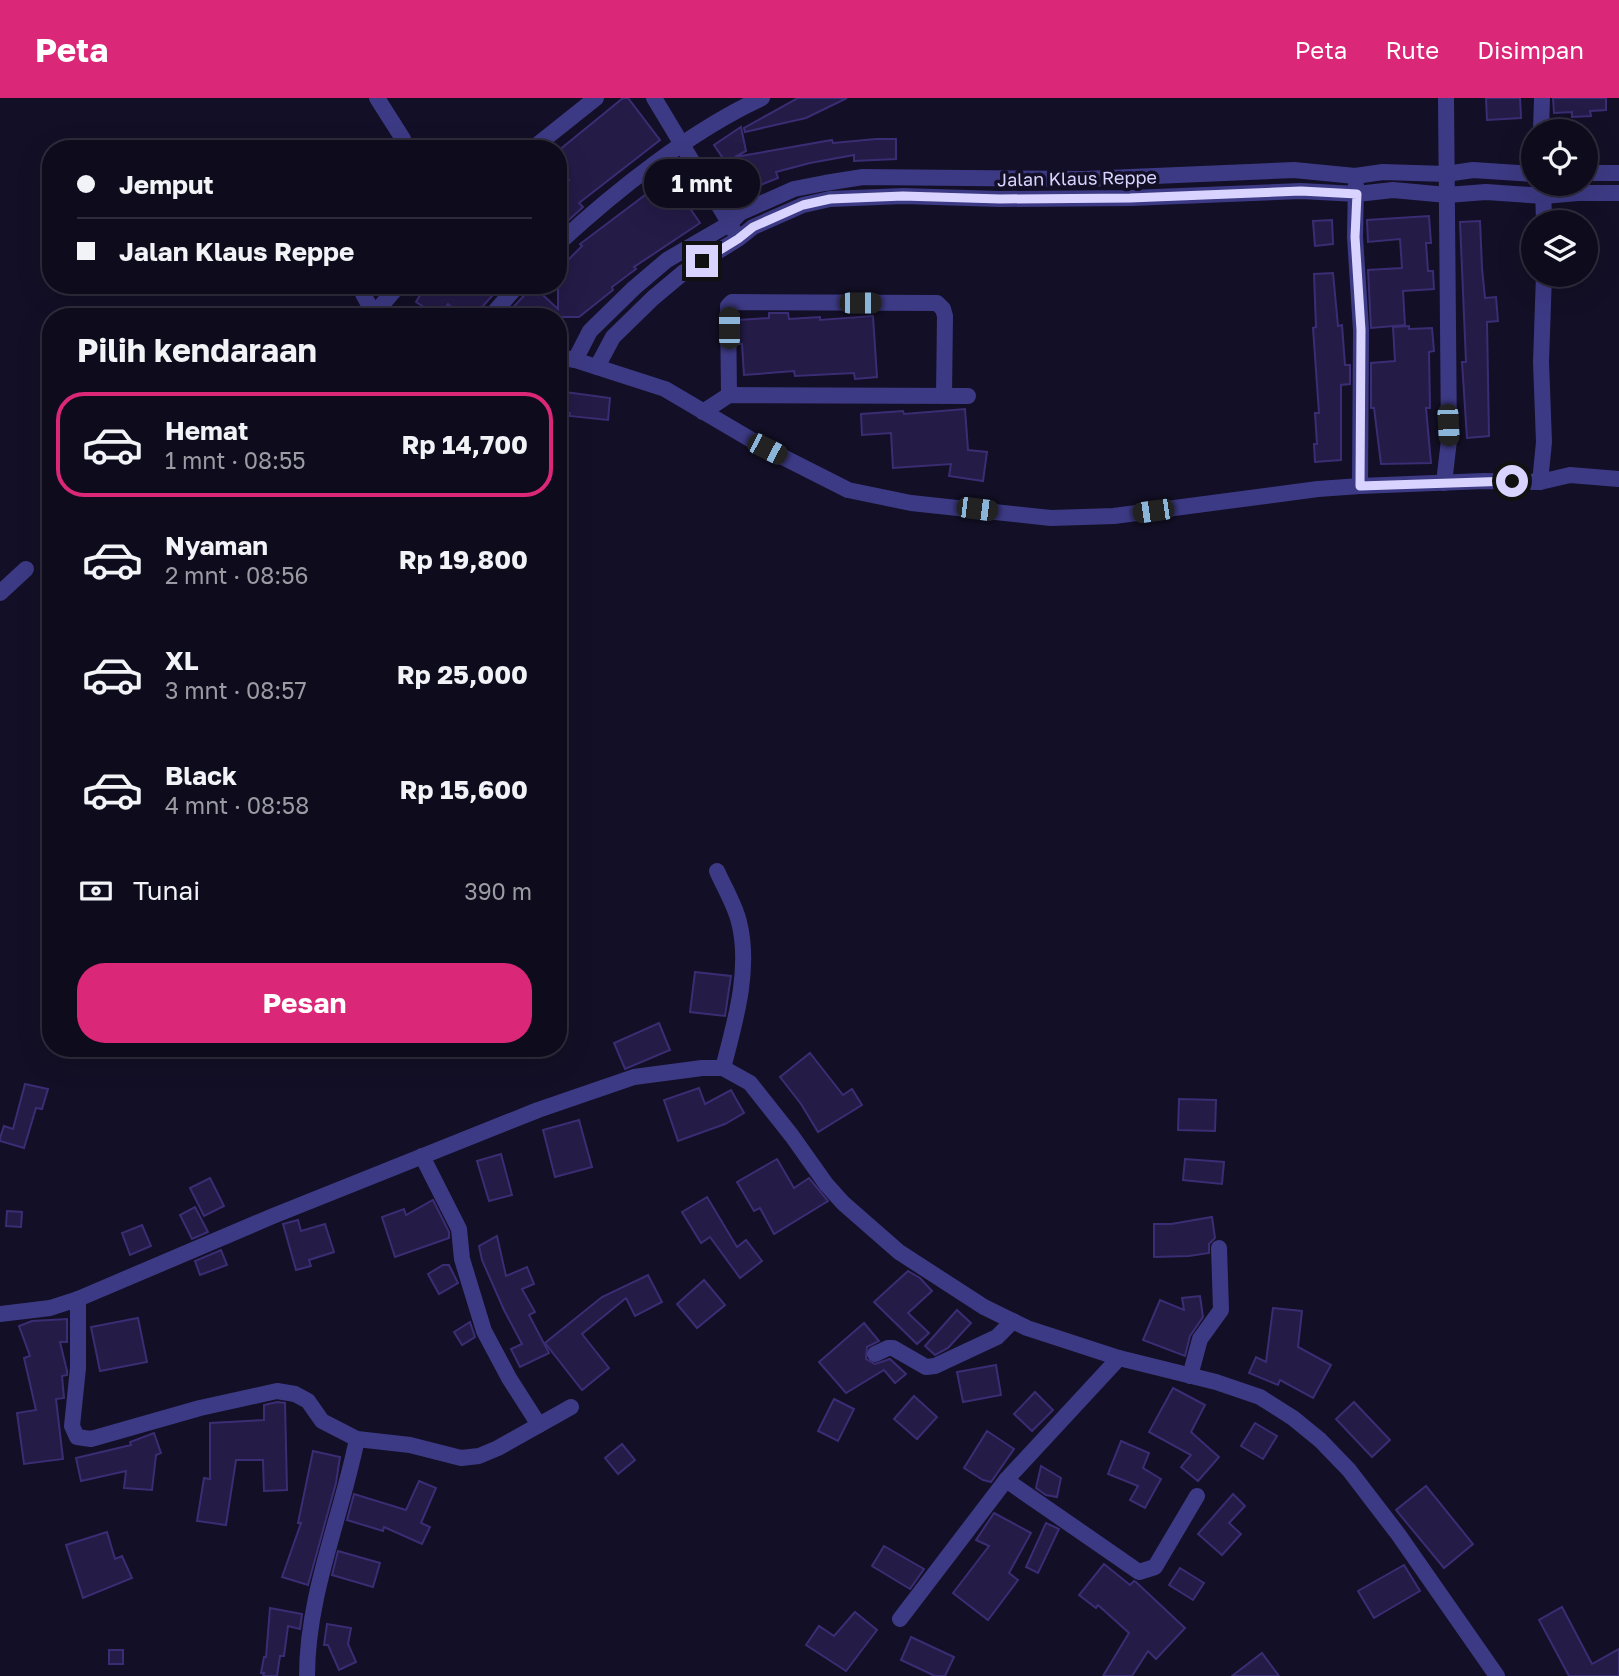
<!DOCTYPE html>
<html lang="id">
<meta charset="utf-8">
<style>
:root{--surface:#0e0b1c;--page:#171425;--text:#f1f3f6;--muted:#9b9ba3;--line:#2e2b3b;--accent:#db2777}
body{margin:0;font-family:"Golos Text",sans-serif;background:var(--page);color:var(--text);height:100vh;display:flex;flex-direction:column;font-size:26px;white-space:nowrap}
*{box-sizing:border-box;margin:0}
p{font-size:23px;color:var(--muted)}
.icon{flex:none;width:38px;height:38px;fill:none;stroke:currentColor;stroke-width:2;stroke-linecap:round;stroke-linejoin:round}
.map{position:relative;flex:1;overflow:hidden}
.side{position:absolute;left:42px;top:210px;width:525px;height:749px;display:flex;flex-direction:column;background:var(--surface);border-radius:28px;box-shadow:0 7px 28px #0002,0 0 0 2px var(--line)}
.side>*{flex:none}
.guide{position:absolute;left:42px;top:42px;width:525px;height:154px;border-radius:28px;box-shadow:0 7px 28px #0002,0 0 0 2px var(--line);display:grid;align-content:center;height:154px;padding:0 35px;background:var(--surface)}
.buttons{position:absolute;left:1521px;top:21px;display:grid;gap:14px}
.buttons a{display:grid;place-items:center;width:77px;height:77px;border-radius:50%;background:var(--surface);box-shadow:0 7px 28px #0002,0 0 0 2px var(--line);font-size:35px}
.end{position:absolute;width:32px;height:32px;margin:-16px;border:9px solid #d9d4ff;background:#111;box-shadow:0 0 0 4px #111}
.from{border-radius:50%}
.bubble{position:absolute;height:49px;border-radius:24px;background:var(--surface);box-shadow:0 7px 28px #0002,0 0 0 2px var(--line);font-size:23px;font-weight:700;line-height:49px;text-align:center}
.car{position:absolute;width:21px;height:42px;margin:-21px -10px;border-radius:9px;box-shadow:0 0 5px 2px #0007;background:linear-gradient(#222 24%,#8ab4d8 0 40%,#222 0 76%,#8ab4d8 0 86%,#222 0)}
.guide b{display:flex;align-items:center;gap:24px;height:66px;font-size:26px}
.guide b+b{border-top:2px solid var(--line)}
.guide i{width:18px;height:18px;background:var(--text)}
ul{padding:0;list-style:none}
li{display:flex;align-items:center;gap:21px;height:105px;margin:0 14px 10px;padding:0 21px;border:4px solid transparent;border-radius:28px}
li div{flex:1}
li b{display:block;font-size:26px}
li em{font-style:normal;font-weight:700}
li.selected{border-color:var(--accent)}
li>.icon{width:63px;height:63px;stroke-width:1.5}
h2{padding:0 35px;font-size:32px;line-height:84px}
.pay{display:flex;align-items:center;gap:18px;height:77px;padding:0 35px;font-size:26px}
.pay p{margin-inline-start:auto}
.cta{display:flex;gap:14px;margin-top:auto;padding:14px 35px}
.cta a{flex:1;height:80px;border-radius:28px;background:var(--accent);color:#fff;font-size:28px;font-weight:700;line-height:80px;text-align:center}
header{display:flex;align-items:center;gap:42px;box-sizing:border-box;height:98px;padding:0 35px;background:var(--accent);color:#fff}
header strong{font-size:33px}
nav{display:flex;gap:38px;margin-inline-start:auto;font-size:24px}
.map>svg:first-child{display:block}
.building{fill:#241b47;stroke:#3b2d73;stroke-width:2}
.lines{fill:none;stroke-linecap:round;stroke-linejoin:round}
.street{stroke:#3d3a85;stroke-width:16}
.route{stroke:#d9d4ff;stroke-width:9}
.labels{text-anchor:middle;stroke-width:7;stroke-linejoin:round;paint-order:stroke}
.street-label{font-size:18px;fill:#d9d4ff;stroke:#130f26}
</style>
<header>
<strong>Peta</strong>
<nav><a>Peta</a><a>Rute</a><a>Disimpan</a></nav>
</header>
<div class="map">
<svg width="1619" height="1578" viewBox="0 0 1619 1578">
<rect width="100%" height="100%" fill="#130f26"/>
<!-- building -->
<g class="building">
<polygon points="623,0 628,0 660,42 579,105 583,109 558,132 558,93 569,82 558,69 558,53"/>
<polygon points="798,0 847,0 806,20 745,34 744,30"/>
<polygon points="1486,0 1520,0 1521,20 1487,22"/>
<polygon points="1553,0 1606,0 1606,12 1590,13 1591,18 1572,19 1572,14 1554,15"/>
<polygon points="741,29 746,53 735,59 832,42 833,45 876,41 896,41 896,61 854,63 854,57 810,65 776,74 778,80 733,98 725,78 733,75 714,47"/>
<polygon points="673,76 688,95 683,100 700,125 634,169 636,171 612,189 613,192 579,219 504,219 533,188 558,211 558,172 582,148 580,146"/>
<polygon points="1429,118 1431,145 1426,145 1428,173 1433,173 1434,191 1403,193 1405,227 1371,230 1368,172 1402,170 1400,141 1368,144 1367,122"/>
<polygon points="1332,122 1333,146 1315,148 1313,123"/>
<polygon points="1480,123 1482,170 1485,200 1496,199 1498,223 1487,224 1489,338 1467,340 1462,264 1466,264 1460,124"/>
<polygon points="1333,175 1338,228 1342,227 1345,267 1350,267 1350,286 1341,287 1341,362 1315,364 1314,346 1317,346 1315,315 1319,315 1313,230 1316,229 1314,176"/>
<polygon points="426,187 480,187 492,198 473,219 462,219 448,206 439,219 416,204"/>
<polygon points="769,215 788,215 789,221 820,219 820,222 873,218 877,279 855,281 854,275 795,278 794,273 744,277 742,246 739,246 739,222 769,220"/>
<polygon points="1409,228 1409,231 1432,230 1434,253 1429,254 1430,310 1426,310 1431,365 1381,366 1374,310 1371,310 1371,265 1395,263 1393,229"/>
<polygon points="558,293 610,300 608,322 569,318 570,315 558,313"/>
<polygon points="965,311 968,352 987,354 983,383 949,378 951,366 893,370 891,335 862,337 861,316 903,313 904,316"/>
<polygon points="695,874 731,878 725,918 690,914"/>
<polygon points="659,925 670,952 625,971 614,945"/>
<polygon points="810,955 843,997 852,991 862,1007 818,1034 801,1006 780,979"/>
<polygon points="25,986 48,991 42,1011 36,1010 24,1050 0,1043 0,1040 4,1028 13,1031"/>
<polygon points="699,990 705,1006 731,992 744,1015 725,1026 678,1043 664,1002"/>
<polygon points="1179,1001 1216,1002 1215,1033 1178,1032"/>
<polygon points="579,1022 592,1069 555,1079 543,1032"/>
<polygon points="501,1056 512,1097 489,1103 477,1063"/>
<polygon points="777,1061 794,1090 809,1080 828,1103 774,1136 760,1110 754,1113 737,1084"/>
<polygon points="1185,1061 1224,1064 1222,1086 1183,1082"/>
<polygon points="210,1080 224,1108 204,1118 190,1090"/>
<polygon points="707,1099 737,1149 746,1142 762,1163 740,1180 710,1139 701,1145 682,1114"/>
<polygon points="433,1102 449,1134 449,1140 395,1159 382,1119 404,1111 406,1117"/>
<polygon points="195,1109 208,1134 192,1141 180,1117"/>
<polygon points="7,1113 22,1114 21,1129 6,1128"/>
<polygon points="1212,1119 1215,1140 1209,1146 1209,1155 1189,1158 1154,1159 1154,1126 1171,1126"/>
<polygon points="298,1122 301,1133 325,1126 334,1154 309,1162 311,1168 296,1172 283,1126"/>
<polygon points="142,1127 151,1148 130,1157 122,1135"/>
<polygon points="497,1138 506,1178 527,1169 534,1186 522,1191 535,1214 529,1217 549,1255 520,1269 511,1251 522,1246 504,1212 482,1162 479,1148"/>
<polygon points="221,1152 227,1167 200,1177 195,1163"/>
<polygon points="443,1167 449,1167 458,1185 439,1196 428,1176"/>
<polygon points="908,1173 920,1180 932,1193 908,1215 929,1235 917,1246 874,1204"/>
<polygon points="648,1177 662,1204 635,1218 626,1200 582,1236 609,1270 582,1292 545,1245 602,1199"/>
<polygon points="704,1182 725,1207 697,1230 677,1206"/>
<polygon points="1200,1198 1203,1219 1190,1238 1185,1258 1143,1242 1160,1202 1184,1212 1182,1200"/>
<polygon points="1273,1210 1302,1213 1298,1249 1331,1267 1313,1300 1280,1282 1278,1287 1249,1275 1256,1259 1266,1264"/>
<polygon points="957,1212 971,1225 948,1250 935,1257 925,1248"/>
<polygon points="138,1220 147,1264 100,1273 91,1229"/>
<polygon points="67,1221 67,1244 60,1244 67,1273 67,1277 62,1278 64,1300 56,1301 63,1361 24,1366 17,1315 36,1312 24,1260 30,1258 19,1228 32,1223"/>
<polygon points="470,1224 475,1239 462,1247 454,1234"/>
<polygon points="864,1225 879,1243 867,1249 866,1261 875,1266 890,1261 906,1276 895,1285 884,1272 846,1295 819,1264"/>
<polygon points="996,1267 1001,1297 963,1304 957,1274"/>
<polygon points="1173,1290 1205,1307 1191,1334 1219,1359 1198,1383 1181,1369 1191,1357 1149,1334"/>
<polygon points="1035,1294 1053,1312 1032,1333 1014,1316"/>
<polygon points="914,1298 937,1319 917,1341 894,1321"/>
<polygon points="834,1301 854,1311 838,1343 818,1333"/>
<polygon points="277,1304 285,1305 287,1392 264,1393 263,1362 236,1362 226,1427 197,1423 204,1380 210,1381 210,1325 264,1322 264,1307"/>
<polygon points="1354,1304 1390,1342 1372,1359 1336,1321"/>
<polygon points="1255,1325 1277,1338 1263,1361 1241,1348"/>
<polygon points="987,1333 1014,1351 991,1384 983,1382 964,1370"/>
<polygon points="154,1335 161,1355 156,1357 152,1392 124,1390 126,1373 81,1383 76,1360 131,1347 130,1344"/>
<polygon points="1121,1343 1149,1355 1143,1370 1161,1381 1145,1410 1130,1402 1138,1388 1108,1376"/>
<polygon points="622,1346 635,1362 618,1376 605,1360"/>
<polygon points="313,1353 340,1359 336,1385 308,1487 282,1479 301,1425 298,1425"/>
<polygon points="1041,1368 1061,1380 1057,1399 1046,1397 1036,1390"/>
<polygon points="419,1383 436,1390 421,1425 430,1429 422,1446 384,1429 383,1433 347,1422 354,1396 406,1412"/>
<polygon points="1426,1388 1473,1446 1444,1470 1396,1412"/>
<polygon points="1233,1396 1245,1408 1229,1425 1241,1436 1222,1457 1198,1436"/>
<polygon points="994,1415 1031,1435 1009,1475 1018,1482 988,1522 953,1495 989,1448 976,1442"/>
<polygon points="1046,1425 1059,1431 1038,1475 1026,1469"/>
<polygon points="107,1434 115,1461 122,1458 132,1480 83,1500 66,1447"/>
<polygon points="884,1448 924,1471 910,1491 872,1468"/>
<polygon points="338,1453 380,1465 373,1489 332,1477"/>
<polygon points="1104,1466 1130,1487 1134,1483 1136,1484 1185,1530 1156,1561 1148,1553 1132,1578 1103,1578 1129,1535 1098,1507 1096,1510 1079,1497"/>
<polygon points="1404,1467 1420,1493 1374,1520 1358,1493"/>
<polygon points="1180,1470 1204,1485 1193,1502 1169,1487"/>
<polygon points="1562,1509 1592,1566 1619,1551 1619,1578 1569,1578 1539,1522"/>
<polygon points="270,1510 302,1516 300,1531 288,1528 284,1558 280,1558 277,1578 263,1578 264,1575 261,1575 264,1559 266,1559"/>
<polygon points="855,1514 877,1532 846,1573 806,1547 819,1528 834,1538"/>
<polygon points="327,1526 351,1530 348,1546 356,1564 339,1572 328,1547 324,1547"/>
<polygon points="911,1539 954,1559 945,1578 935,1578 901,1562"/>
<rect x="109" y="1552" width="14" height="14"/>
<polygon points="1262,1555 1279,1578 1232,1578"/>
</g>
<g class="lines">
<!-- street -->
<g class="street">
<polyline points="377,0 403,41 405,51"/>
<polyline points="654,0 734,133"/>
<polyline points="1541,33 1542,0"/>
<polyline points="532,51 596,0"/>
<polyline points="1586,75 1619,75"/>
<polyline points="1543,86 1544,124"/>
<polyline points="1356,87 1355,139 1361,232 1360,388"/>
<path d="M558,146C615,93 692,32 762,0"/>
<polyline points="364,187 363,196 374,216"/>
<polyline points="376,219 374,216 399,187"/>
<polyline points="490,219 518,187"/>
<polyline points="558,259 575,262 665,291 767,351 848,392 911,405 1051,420 1114,418 1318,391 1360,388 1484,383 1540,384 1570,377 1619,381"/>
<polyline points="575,262 590,233 634,190 667,162 729,126 740,115 794,91 825,85 863,79 1084,81 1294,72 1355,78 1383,74 1446,76 1473,72 1533,76"/>
<polyline points="597,269 613,239 653,200 684,174 738,141 753,129 803,107 830,101 903,98 1000,101 1131,100 1301,93 1357,96 1393,92 1447,97 1486,94 1544,98 1578,95 1619,95"/>
<polyline points="729,297 728,208 732,204 937,205 943,211 945,218 944,298"/>
<polyline points="703,314 729,297 968,298"/>
<polyline points="1540,384 1544,344 1541,264 1544,177"/>
<polyline points="1444,385 1449,342 1446,0"/>
<polyline points="0,495 26,471"/>
<path d="M717,773C724,789 735,807 739,824C751,871 735,924 723,970"/>
<polyline points="422,1058 459,1131 462,1161 484,1233 509,1280 539,1327"/>
<polyline points="78,1201 78,1270 72,1328 77,1339 91,1341 200,1310 277,1293 295,1296 308,1303 322,1323 357,1341 410,1347 461,1360 479,1358 498,1350 571,1309"/>
<polyline points="0,1216 50,1210 78,1201 273,1118 538,1012 634,979 702,970 723,970 750,985 792,1038 826,1086 843,1105 899,1154 984,1209 1027,1230 1119,1260 1216,1284 1260,1299 1293,1320 1320,1342 1349,1372 1398,1436 1497,1578"/>
<polyline points="875,1256 888,1250 893,1250 926,1269 935,1268 997,1239 1013,1223"/>
<polyline points="1190,1278 1200,1241 1221,1212 1219,1150"/>
<polyline points="1006,1382 1139,1474 1155,1469 1197,1398"/>
<polyline points="900,1521 1006,1382 1119,1260"/>
<path d="M307,1578C307,1497 341,1420 357,1341"/>
</g>
</g>
<g class="lines">
<!-- route -->
<polyline class="route" points="702,163 738,141 753,129 803,107 830,101 903,98 1000,101 1130,100 1301,93 1357,96 1355,139 1361,232 1360,388 1512,383"/>
</g>
<g class="labels">
<!-- street labels -->
<g class="street-label">
<text transform="translate(1077 81) rotate(-1)" y="6">Jalan Klaus Reppe</text>
</g>
</g>
</svg>
<div class="buttons">
<a><svg class="icon" aria-label="locate" viewBox="0 0 24 24"><circle cx="12" cy="12" r="6"/><path d="M12 2v4M12 18v4M2 12h4M18 12h4"/></svg></a>
<a><svg class="icon" aria-label="layers" viewBox="0 0 24 24"><path d="M12 4l9 5-9 5-9-5zM3 14l9 5 9-5"/></svg></a>
</div>
<i class="end from" style="left:1512px;top:383px"></i>
<i class="end" style="left:702px;top:163px"></i>
<div class="bubble" style="left:644px;top:61px;width:116px">1 mnt</div>
<i class="car" style="left:860px;top:205px;rotate:90deg"></i>
<i class="car" style="left:729px;top:230px;rotate:0deg"></i>
<i class="car" style="left:1448px;top:327px;rotate:177deg"></i>
<i class="car" style="left:767px;top:351px;rotate:117deg"></i>
<i class="car" style="left:977px;top:411px;rotate:97deg"></i>
<i class="car" style="left:1153px;top:413px;rotate:262deg"></i>
<div class="guide">
<b><i class="from"></i>Jemput</b>
<b><i></i>Jalan Klaus Reppe</b>
</div>
<section class="side">
<h2>Pilih kendaraan</h2>
<ul>
<li class="selected"><svg class="icon" aria-label="car" viewBox="0 0 24 24"><path d="M5 17H2v-5l4-1 3-4h7l3 4 3 1v5h-3M9 17h6M6 11h13"/><circle cx="7" cy="17" r="2"/><circle cx="17" cy="17" r="2"/></svg><div><b>Hemat</b><p>1 mnt · 08:55</p></div><em>Rp 14,700</em></li>
<li><svg class="icon" aria-label="car" viewBox="0 0 24 24"><path d="M5 17H2v-5l4-1 3-4h7l3 4 3 1v5h-3M9 17h6M6 11h13"/><circle cx="7" cy="17" r="2"/><circle cx="17" cy="17" r="2"/></svg><div><b>Nyaman</b><p>2 mnt · 08:56</p></div><em>Rp 19,800</em></li>
<li><svg class="icon" aria-label="car" viewBox="0 0 24 24"><path d="M5 17H2v-5l4-1 3-4h7l3 4 3 1v5h-3M9 17h6M6 11h13"/><circle cx="7" cy="17" r="2"/><circle cx="17" cy="17" r="2"/></svg><div><b>XL</b><p>3 mnt · 08:57</p></div><em>Rp 25,000</em></li>
<li><svg class="icon" aria-label="car" viewBox="0 0 24 24"><path d="M5 17H2v-5l4-1 3-4h7l3 4 3 1v5h-3M9 17h6M6 11h13"/><circle cx="7" cy="17" r="2"/><circle cx="17" cy="17" r="2"/></svg><div><b>Black</b><p>4 mnt · 08:58</p></div><em>Rp 15,600</em></li>
</ul>
<div class="pay"><svg class="icon" aria-label="cash" viewBox="0 0 24 24"><path d="M3 7h18v10H3z"/><circle cx="12" cy="12" r="2"/></svg>Tunai<p>390 m</p></div>
<div class="cta"><a>Pesan</a></div>
</section>
</div>
